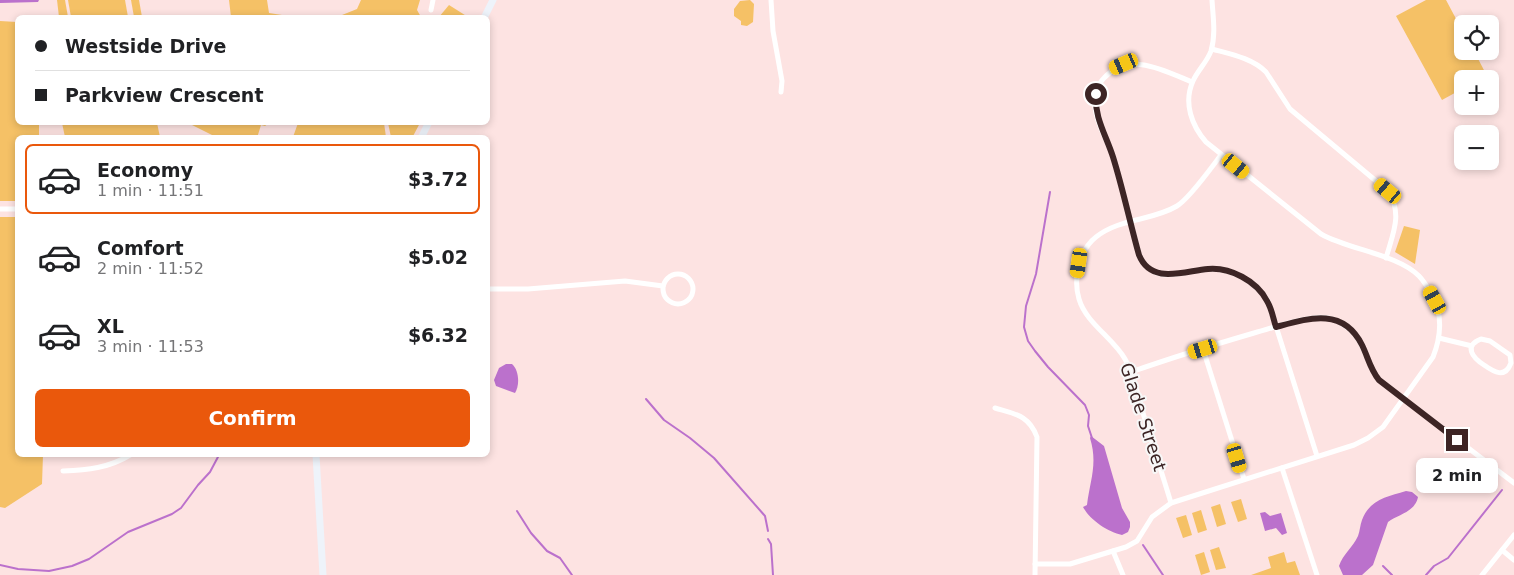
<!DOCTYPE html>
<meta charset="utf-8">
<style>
:root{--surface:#fff;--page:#f2f2f2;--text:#202124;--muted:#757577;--line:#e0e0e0;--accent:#ea580c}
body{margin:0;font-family:"DejaVu Sans",sans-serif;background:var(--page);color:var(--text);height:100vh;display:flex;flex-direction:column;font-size:19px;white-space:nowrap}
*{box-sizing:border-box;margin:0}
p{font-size:16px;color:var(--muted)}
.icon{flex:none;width:28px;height:28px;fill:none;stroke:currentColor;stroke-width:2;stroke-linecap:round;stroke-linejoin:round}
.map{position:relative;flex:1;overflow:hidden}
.details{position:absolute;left:15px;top:135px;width:475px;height:322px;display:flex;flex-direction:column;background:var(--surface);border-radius:8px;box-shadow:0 2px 8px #0003}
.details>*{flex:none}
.top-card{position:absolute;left:15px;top:15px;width:475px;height:110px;border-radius:8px;box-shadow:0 2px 8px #0003;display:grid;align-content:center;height:110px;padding:0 20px;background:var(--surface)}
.tools{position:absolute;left:1454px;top:15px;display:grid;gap:10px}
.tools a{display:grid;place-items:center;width:45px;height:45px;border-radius:8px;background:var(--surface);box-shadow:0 2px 8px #0003;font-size:25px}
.end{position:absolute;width:22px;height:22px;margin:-11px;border:6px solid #3d2525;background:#fff;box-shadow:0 0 0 2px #fff}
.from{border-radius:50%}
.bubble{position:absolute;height:35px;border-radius:8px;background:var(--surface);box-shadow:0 2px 8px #0003;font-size:16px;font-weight:700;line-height:35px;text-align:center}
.car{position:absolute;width:15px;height:30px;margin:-15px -8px;border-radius:6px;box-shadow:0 0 4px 1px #0007;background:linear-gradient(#f5c518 24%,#345 0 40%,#f5c518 0 76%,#345 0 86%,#f5c518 0)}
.top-card b{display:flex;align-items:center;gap:18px;height:48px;font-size:19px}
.top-card b+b{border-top:1px solid var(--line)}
.top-card i{width:12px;height:12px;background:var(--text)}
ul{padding:9px 0 0;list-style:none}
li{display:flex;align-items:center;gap:15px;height:70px;margin:0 10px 8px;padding:0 10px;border:2px solid transparent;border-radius:8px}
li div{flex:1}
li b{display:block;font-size:19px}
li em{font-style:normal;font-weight:700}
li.active{border-color:var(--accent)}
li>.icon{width:45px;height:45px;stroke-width:1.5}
.primary-button{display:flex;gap:10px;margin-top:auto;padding:10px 20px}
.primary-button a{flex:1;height:58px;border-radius:8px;background:var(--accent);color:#fff;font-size:20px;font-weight:700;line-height:58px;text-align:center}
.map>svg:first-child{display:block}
.green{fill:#f5c166}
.water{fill:#bb71cc}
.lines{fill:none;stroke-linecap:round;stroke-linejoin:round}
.stream{stroke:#bb71cc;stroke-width:2}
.minor{stroke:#fff;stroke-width:5}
.secondary{stroke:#eef3fa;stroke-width:7}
.route{stroke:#3d2525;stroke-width:6}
.labels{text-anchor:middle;stroke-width:4;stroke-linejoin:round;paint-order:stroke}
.street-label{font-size:18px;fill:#3d2525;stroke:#f7f7f7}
</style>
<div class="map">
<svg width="1514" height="575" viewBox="0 0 1514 575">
<rect width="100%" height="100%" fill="#fde3e2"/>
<!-- green -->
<g class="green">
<polygon points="57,0 65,0 68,17 59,17"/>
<polygon points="68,0 125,0 128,17 71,17"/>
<polygon points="131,0 139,0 142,17 134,17"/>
<polygon points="229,0 267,0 269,13 295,17 316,17 342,15 357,9 361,0 420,0 417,10 421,17 231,17"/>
<polygon points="750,0 754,4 753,22 747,26 741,25 741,21 734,16 734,9 740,1"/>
<polygon points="1426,0 1446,0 1462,30 1462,51 1474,51 1487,76 1481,79 1462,79 1462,89 1442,100 1396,16"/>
<polygon points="449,5 468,17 439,17"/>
<polygon points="0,21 17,22 18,122 39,123 39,137 18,138 17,201 0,201"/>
<polygon points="62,123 157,123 160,137 65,137"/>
<polygon points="190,123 190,122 269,123 265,126 261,125 257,138 216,137 190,124"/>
<polygon points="298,123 384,123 386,137 293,137"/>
<polygon points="388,123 388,122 420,123 412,138 391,137"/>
<polygon points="0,217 17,217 18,455 43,455 42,484 5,508 0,507"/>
<polygon points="1404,226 1420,230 1415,264 1395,252"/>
<polygon points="1241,499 1247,519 1238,522 1231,502"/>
<polygon points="1220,504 1226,524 1217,527 1211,507"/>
<polygon points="1201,510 1207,530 1198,533 1192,513"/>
<polygon points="1186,515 1192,535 1183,538 1176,518"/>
<polygon points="1219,547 1226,568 1216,570 1210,550"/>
<polygon points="1204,552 1210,572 1201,575 1195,555"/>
<polygon points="1284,552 1287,563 1295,561 1300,575 1251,575 1271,568 1268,557"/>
</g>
<!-- water -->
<g class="water">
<polygon points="0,0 39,0 38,2 0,3"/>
<path d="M506,364H512C519,370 520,385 515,393L496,386L494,380L499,368Z"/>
<path d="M1091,436L1104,446L1122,508L1130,522V527L1128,532L1122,535C1108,532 1090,520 1083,507L1087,505C1090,480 1098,464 1090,438Z"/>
<path d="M1406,491L1412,492L1418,497C1415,512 1399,514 1388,522L1373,565L1362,575H1343L1339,566C1343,554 1353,547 1358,536C1360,531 1360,525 1362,520C1370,499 1387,497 1406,491Z"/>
<polygon points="1265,512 1270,516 1281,513 1287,533 1282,535 1276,528 1265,531 1260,513"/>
</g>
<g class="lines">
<!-- stream -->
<g class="stream">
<polyline points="1050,192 1036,274 1026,306 1024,327 1028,341 1035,351 1048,367 1085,405 1089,415 1088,426 1092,438"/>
<polyline points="646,399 664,420 690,438 714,458 765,516 768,531"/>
<polyline points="517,511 531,533 547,551 560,558 572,575"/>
<polyline points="768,539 771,544 773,575"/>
<polyline points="1143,545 1163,575"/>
<polyline points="0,565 18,569 49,571 72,566 89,559 128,532 172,514 181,508 198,485 210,472 219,455"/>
<polyline points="1383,566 1392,575"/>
<polyline points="1426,575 1434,566 1448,558 1502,490"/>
</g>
<!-- minor -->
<g class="minor">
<polyline points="771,0 773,31 782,81 781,92"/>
<polyline points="431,10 433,0"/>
<path d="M1212,49C1230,54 1252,58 1266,72L1290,109L1388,191C1403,214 1393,233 1386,258"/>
<path d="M1192,82C1163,70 1129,51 1104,78C1097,85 1094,97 1095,107C1096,124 1108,141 1113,157C1123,190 1131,225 1140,258C1158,288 1185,269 1212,269C1235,270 1255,282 1268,301L1317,456"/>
<polyline points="0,209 18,209"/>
<circle cx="678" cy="289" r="15"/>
<polyline points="488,289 528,289 625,281 663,286"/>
<polyline points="1439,338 1472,346"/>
<path d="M1481,339L1490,341L1510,355L1511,363C1505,379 1494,372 1484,365C1473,358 1463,346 1481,339Z"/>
<polyline points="1203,349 1244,479"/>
<path d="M1131,372C1171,358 1213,345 1254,333C1273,328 1293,320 1313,318C1324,316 1336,319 1345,326C1364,338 1366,363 1379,380L1514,483"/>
<path d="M995,408C1015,414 1029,415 1037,437L1035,575"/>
<polyline points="1282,468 1317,575"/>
<path d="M63,471C87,470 109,468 130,455"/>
<path d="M1171,503C1162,473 1152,443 1143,413C1138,395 1134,375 1125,359C1113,338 1086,323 1079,299C1073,279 1079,250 1096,237C1120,218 1152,221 1177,206C1190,198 1211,168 1221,155"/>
<polyline points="1502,550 1514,560"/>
<polyline points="1113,551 1123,575"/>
<path d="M1035,564H1070L1126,547L1137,541L1152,517L1171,503L1354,445L1368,438L1383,427L1433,357C1441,337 1443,314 1432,295C1428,288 1424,281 1419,276C1397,254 1349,250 1321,234L1206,142C1192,126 1183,103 1193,81C1198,70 1207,62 1211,51C1216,34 1213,17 1212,0"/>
<polyline points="1482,575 1514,535"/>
</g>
<!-- secondary -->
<g class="secondary">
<polyline points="484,18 493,0"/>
<polyline points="421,138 429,122"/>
<polyline points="316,455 323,575"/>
</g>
</g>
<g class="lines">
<!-- route -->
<path class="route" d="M1096,94C1094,117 1106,135 1113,157C1123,189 1130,223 1139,255C1151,285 1184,271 1208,269C1230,267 1257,281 1267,301C1272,309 1273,318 1276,327C1309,318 1343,307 1362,345C1368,357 1370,369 1379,380L1457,440"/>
</g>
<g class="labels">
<!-- street labels -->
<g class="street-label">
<text transform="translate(1143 417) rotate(72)" y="6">Glade Street</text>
</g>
</g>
</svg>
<div class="tools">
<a><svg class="icon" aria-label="locate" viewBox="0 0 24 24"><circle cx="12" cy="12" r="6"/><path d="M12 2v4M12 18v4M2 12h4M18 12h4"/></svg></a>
<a>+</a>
<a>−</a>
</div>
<i class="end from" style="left:1096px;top:94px"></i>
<i class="end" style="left:1457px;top:440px"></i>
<div class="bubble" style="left:1416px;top:458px;width:82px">2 min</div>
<i class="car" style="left:1124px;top:64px;rotate:247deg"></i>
<i class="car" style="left:1236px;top:166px;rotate:129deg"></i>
<i class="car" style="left:1388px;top:191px;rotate:310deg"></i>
<i class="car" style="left:1079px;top:263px;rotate:188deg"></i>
<i class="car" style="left:1435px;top:300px;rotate:331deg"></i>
<i class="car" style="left:1203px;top:349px;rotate:253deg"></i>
<i class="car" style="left:1237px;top:458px;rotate:163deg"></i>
<div class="top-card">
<b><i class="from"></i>Westside Drive</b>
<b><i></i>Parkview Crescent</b>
</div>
<section class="details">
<ul>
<li class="active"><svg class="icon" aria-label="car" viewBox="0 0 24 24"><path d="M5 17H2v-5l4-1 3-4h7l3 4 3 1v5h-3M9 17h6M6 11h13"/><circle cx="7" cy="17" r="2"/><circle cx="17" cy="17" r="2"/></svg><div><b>Economy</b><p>1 min · 11:51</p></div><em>$3.72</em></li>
<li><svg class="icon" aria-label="car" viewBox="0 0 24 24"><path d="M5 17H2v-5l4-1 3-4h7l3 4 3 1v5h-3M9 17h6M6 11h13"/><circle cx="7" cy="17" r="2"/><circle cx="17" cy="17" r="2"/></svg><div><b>Comfort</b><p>2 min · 11:52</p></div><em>$5.02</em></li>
<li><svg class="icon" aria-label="car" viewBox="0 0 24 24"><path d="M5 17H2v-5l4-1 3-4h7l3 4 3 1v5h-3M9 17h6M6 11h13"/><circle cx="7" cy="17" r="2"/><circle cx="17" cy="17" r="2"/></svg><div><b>XL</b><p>3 min · 11:53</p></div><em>$6.32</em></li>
</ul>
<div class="primary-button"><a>Confirm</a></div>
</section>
</div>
